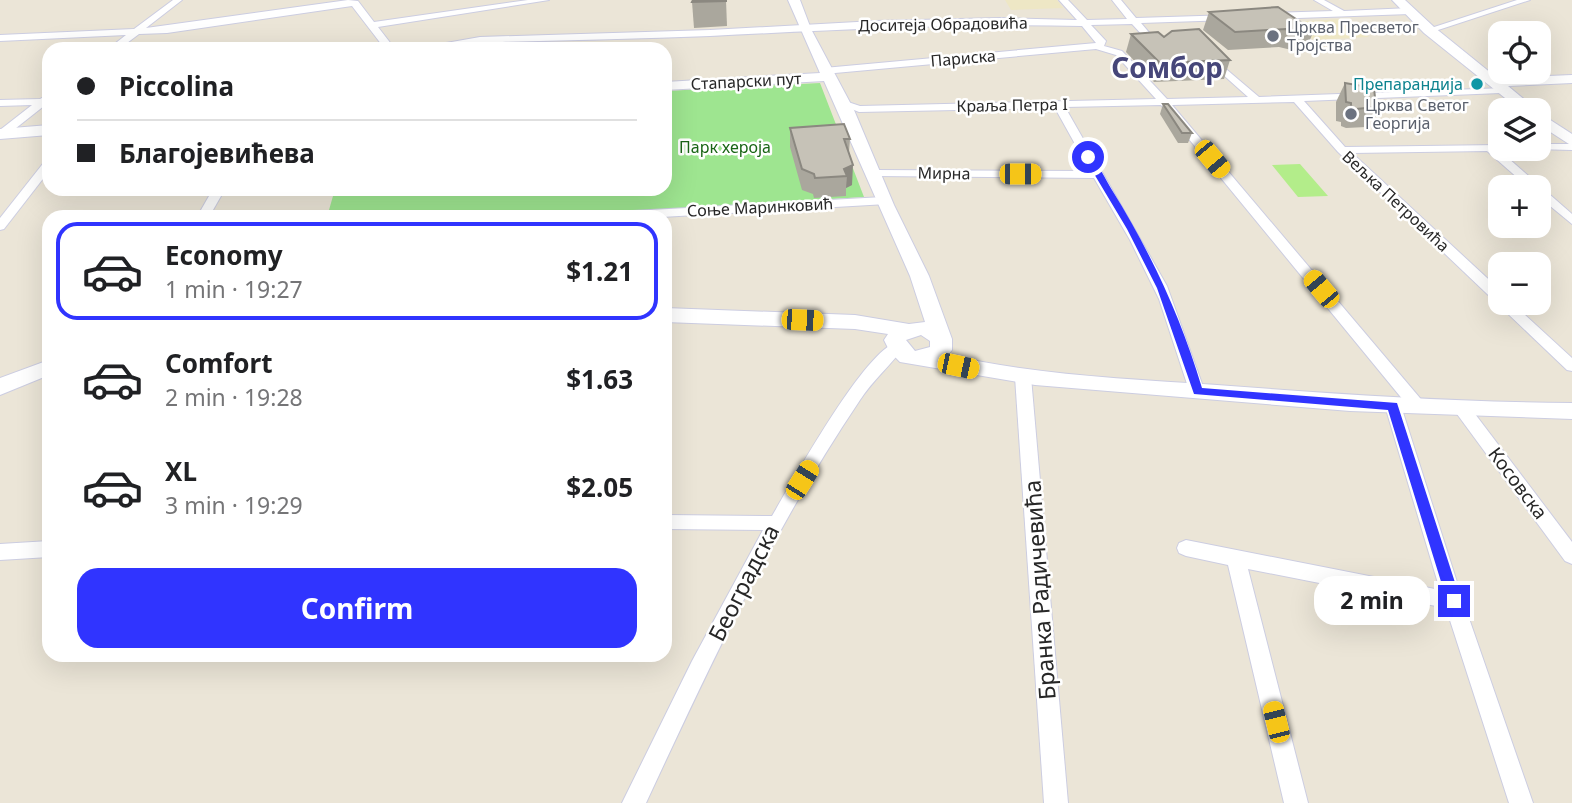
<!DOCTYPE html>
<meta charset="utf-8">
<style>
:root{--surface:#fff;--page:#f6f6f6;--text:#202124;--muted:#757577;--line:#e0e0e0;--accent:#3034ff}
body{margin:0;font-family:"Noto Sans",sans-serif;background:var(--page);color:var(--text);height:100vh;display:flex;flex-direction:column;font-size:26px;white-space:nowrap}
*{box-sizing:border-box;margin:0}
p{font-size:23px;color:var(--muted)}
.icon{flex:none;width:38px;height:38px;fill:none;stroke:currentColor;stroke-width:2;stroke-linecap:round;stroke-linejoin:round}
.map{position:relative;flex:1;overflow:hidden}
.details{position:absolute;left:42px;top:210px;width:630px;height:452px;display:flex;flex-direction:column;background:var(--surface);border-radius:21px;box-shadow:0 7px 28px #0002}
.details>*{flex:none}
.top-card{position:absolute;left:42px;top:42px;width:630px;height:154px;border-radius:21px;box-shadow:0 7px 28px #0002;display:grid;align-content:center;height:154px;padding:0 35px;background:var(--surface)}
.fabs{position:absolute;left:1488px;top:21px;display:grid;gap:14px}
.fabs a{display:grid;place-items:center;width:63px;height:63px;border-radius:14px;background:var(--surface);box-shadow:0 7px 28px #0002;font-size:35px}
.end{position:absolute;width:32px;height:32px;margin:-16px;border:9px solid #3034ff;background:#fff;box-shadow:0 0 0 4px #fff}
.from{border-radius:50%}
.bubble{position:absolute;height:49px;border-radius:21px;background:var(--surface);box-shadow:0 7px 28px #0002;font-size:23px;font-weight:700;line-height:49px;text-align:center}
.car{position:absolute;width:21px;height:42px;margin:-21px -10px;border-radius:9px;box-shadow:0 0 5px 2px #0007;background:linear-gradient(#f5c518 24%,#345 0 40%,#f5c518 0 76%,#345 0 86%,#f5c518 0)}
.top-card b{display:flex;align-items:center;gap:24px;height:66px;font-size:26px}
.top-card b+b{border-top:2px solid var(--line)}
.top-card i{width:18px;height:18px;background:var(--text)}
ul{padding:12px 0 0;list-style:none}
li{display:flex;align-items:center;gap:21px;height:98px;margin:0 14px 10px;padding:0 21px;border:4px solid transparent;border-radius:21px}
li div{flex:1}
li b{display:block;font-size:26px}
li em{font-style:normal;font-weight:700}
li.selected{border-color:var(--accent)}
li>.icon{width:63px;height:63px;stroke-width:1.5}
.primary-button{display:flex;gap:14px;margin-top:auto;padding:14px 35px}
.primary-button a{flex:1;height:80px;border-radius:21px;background:var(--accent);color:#fff;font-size:28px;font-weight:700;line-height:80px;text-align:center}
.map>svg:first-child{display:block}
.education{fill:#eee7c5}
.green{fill:#9ee590}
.pitch{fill:#b3ed8a}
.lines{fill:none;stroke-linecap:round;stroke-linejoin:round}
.street-casing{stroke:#cccde1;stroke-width:2}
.secondary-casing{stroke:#cccde1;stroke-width:2}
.street{fill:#fff;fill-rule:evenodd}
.secondary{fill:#fff;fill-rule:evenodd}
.wall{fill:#aaa79d}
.shaded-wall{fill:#8b8880}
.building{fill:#c6c2b7;stroke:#8b8880;stroke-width:2}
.route{fill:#3034ff}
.worship-dot{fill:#6b7280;stroke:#fff;stroke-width:2.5}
.culture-dot{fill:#0f9aa8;stroke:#fff;stroke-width:2.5}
.labels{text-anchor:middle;stroke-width:5;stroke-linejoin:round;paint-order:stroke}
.far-street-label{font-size:16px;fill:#272727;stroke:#fff}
.far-worship-label{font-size:16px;fill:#5b616d;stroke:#fff;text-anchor:start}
.far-culture-label{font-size:16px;fill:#0d838f;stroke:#fff;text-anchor:end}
.far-park-label{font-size:16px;fill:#196515;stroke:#fff}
.street-label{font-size:19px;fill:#272727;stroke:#fff}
.near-street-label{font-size:23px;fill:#272727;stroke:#fff}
.far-town-label{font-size:28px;font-weight:bold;fill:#464679;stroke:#fff}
</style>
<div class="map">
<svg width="1572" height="803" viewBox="0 0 1572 803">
<rect width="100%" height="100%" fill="#ebe5d7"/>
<!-- education -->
<g class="education">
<polygon points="1005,0 1057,0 1063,8 1011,10"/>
<polygon points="1342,19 1369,37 1314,40 1289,22"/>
</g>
<!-- green -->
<polygon class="green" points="820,83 864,197 616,212 579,217 327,217 335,189 665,189 665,91"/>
<!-- pitch -->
<polygon class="pitch" points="1300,164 1328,196 1298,197 1272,165"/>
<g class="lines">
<!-- street casing -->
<g class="street-casing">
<g id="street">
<polygon points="173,0 182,0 146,28 348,0 358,1 374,22 528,0 549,0 378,27 395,49 385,49 352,6 167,33 139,34 119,49 108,49 126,35 0,41 0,35 134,29"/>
<path d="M1059,0H1068L1087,20L1127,19L1112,0H1121L1136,18L1232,15V19L1229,20L1141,23L1163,49L1158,52L1132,24L1091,25L1106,41L1104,46L1122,51L1167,99L1248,97L1210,63V59L1213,58L1259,97L1505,88V92L1501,93L1304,101L1345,147L1500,145V149H1505L1500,151L1572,214V224L1538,196V187H1528L1487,151L1352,153L1500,290V303H1512L1572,358V371L1567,370L1338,152L1294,102L1172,105L1425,404L1427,408L1425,412H1413L1161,105L1065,107L1167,286L1205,392L1203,396H1191L1159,299L1130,240L1094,178L874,176L868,173L874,170L1090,171L1055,108L859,112L837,103L842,100L860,106L1156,99L1116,55L1096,49L824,74L819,71L824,68L1096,43L1082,26C957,23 834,30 710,36C641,39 571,40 502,42C472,43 443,49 412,49L480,37L710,30L875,21L1001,18L1077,20Z"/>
<polygon points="1314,0 1324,0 1344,11 1410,8 1414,11 1410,14 1269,19 1265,16 1269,13 1333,11"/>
<polygon points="1517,0 1530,0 1432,32 1425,30"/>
<polygon points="49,94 49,102 6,136 0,137 0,130 32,105 0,106 0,100 40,99"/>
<polygon points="1538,144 1572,144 1572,150 1534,149 1538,149"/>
<polygon points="49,160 49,171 4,229 0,230 0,218 45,161"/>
<polygon points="213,189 225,189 209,217 197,217"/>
<polygon points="883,197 889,201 887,204 662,217 590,217 596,213"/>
<path d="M897,342L904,347C891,365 873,380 860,400C775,526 710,665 646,803H622L692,661L763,530L665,529V515L772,516C792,482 864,351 897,342Z"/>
<polygon points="1023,372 1031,377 1068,803 1044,803 1015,377"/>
<polygon points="1393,400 1401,406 1463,601 1533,803 1509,803 1446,608 1248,569 1308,803 1284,803 1228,565 1186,556 1179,553 1177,548 1179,543 1186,540 1440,590 1385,406"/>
<polygon points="1463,404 1469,406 1572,542 1572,564 1565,561 1457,414 1455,410"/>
<polygon points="49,541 49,557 0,560 0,544"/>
</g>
</g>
<!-- secondary casing -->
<g class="secondary-casing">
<g id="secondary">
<path d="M788,0H800L811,29L854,110L894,205L929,276L952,339V350L948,355C1036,375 1127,379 1217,385C1335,394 1453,402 1572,403V419L1350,411L1035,385L900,362L890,352L884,340L888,334L855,329L665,322V308L855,315L909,324L925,322L910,276L824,81L665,90V82L820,73ZM921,335L930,341V347L915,351L906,340Z"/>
<polygon points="1392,0 1405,0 1434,27 1497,78 1572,75 1572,83 1508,86 1537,110 1520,110 1424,33"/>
<polygon points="1538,112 1572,134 1572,146 1538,124"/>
<polygon points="49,125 49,135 0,139 0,129"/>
<polygon points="49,360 49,375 0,395 0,378"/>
</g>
</g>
<!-- street -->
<use href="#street" class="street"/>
<!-- secondary -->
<use href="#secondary" class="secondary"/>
</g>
<!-- wall -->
<g class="wall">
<polygon points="726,0 727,26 694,28 692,2"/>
<polygon points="1209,12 1301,26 1312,35 1304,53 1279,47 1228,50 1203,30"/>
<polygon points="1131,34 1164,37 1230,60 1224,79 1154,82 1126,52"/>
<polygon points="1345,83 1376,107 1366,127 1346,128 1341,126 1341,122 1336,121 1336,102"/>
<polygon points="1163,104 1192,133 1188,143 1178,143 1160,114"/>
<polygon points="790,128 850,139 849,152 852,185 846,188 846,196 814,198 813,194 802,190 790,147"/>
<polygon points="574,189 598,189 574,190"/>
</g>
<!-- shaded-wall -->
<polygon class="shaded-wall" points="853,165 852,185 846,188 847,176 844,169"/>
<!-- building -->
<g class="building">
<polygon points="693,0 726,0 726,1 692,2"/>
<polygon points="1278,7 1302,23 1300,26 1312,35 1286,29 1235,32 1209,12"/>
<polygon points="1199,29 1230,60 1160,63 1131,34 1158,32 1164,37 1172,31"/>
<polygon points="1345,83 1374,88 1376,107 1356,109 1351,106 1351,103 1346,102"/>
<polygon points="1163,104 1168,104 1192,133 1182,133"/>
<polygon points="844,124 850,139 844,139 853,165 844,169 847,176 815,178 814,174 802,169 790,128"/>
</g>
<!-- route -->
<path class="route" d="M1088,155C1098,161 1105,179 1112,190C1151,253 1181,317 1202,388L1397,403L1461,601L1459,606H1449L1447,601L1388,410L1194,394L1157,288L1127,229L1084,157Z"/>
<!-- markers -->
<g class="worship-dot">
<circle cx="1273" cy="36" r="7"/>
<circle cx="1351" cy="114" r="7"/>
</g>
<circle class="culture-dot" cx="1477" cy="84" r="7"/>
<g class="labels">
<!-- far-street labels -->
<g class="far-street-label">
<text transform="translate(943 24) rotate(-1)" y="6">Доситеја Обрадовића</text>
<text transform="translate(963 58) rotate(-5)" y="6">Париска</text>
<text transform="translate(746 81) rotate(-3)" y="6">Стапарски пут</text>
<text transform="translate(1012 105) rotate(-1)" y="6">Краља Петра I</text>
<text transform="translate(944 173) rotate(1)" y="6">Мирна</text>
<text transform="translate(1396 201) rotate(43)" y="6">Вељка Петровића</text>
<text transform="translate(760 207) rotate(-3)" y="6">Соње Маринковић</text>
</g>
<!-- far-worship labels -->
<g class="far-worship-label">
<text x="1287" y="33">Црква Пресветог<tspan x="1287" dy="18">Тројства</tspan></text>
<text x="1365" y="111">Црква Светог<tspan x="1365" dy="18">Георгија</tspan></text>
</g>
<!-- far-culture labels -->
<g class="far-culture-label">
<text x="1463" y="90">Препарандија</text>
</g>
<!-- far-park labels -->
<g class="far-park-label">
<text x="725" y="153">Парк хероја</text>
</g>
<!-- street labels -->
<g class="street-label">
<text transform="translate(1518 483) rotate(53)" y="7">Косовска</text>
</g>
<!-- near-street labels -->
<g class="near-street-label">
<text transform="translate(744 583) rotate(-63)" y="8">Београдска</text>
<text transform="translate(1040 590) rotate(-94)" y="8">Бранка Радичевића</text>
</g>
<!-- far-town labels -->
<g class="far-town-label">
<text x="1167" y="78">Сомбор</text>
</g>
</g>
</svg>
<div class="fabs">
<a><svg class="icon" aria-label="locate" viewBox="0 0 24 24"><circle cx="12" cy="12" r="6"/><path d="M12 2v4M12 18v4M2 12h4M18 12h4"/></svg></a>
<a><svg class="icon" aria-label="layers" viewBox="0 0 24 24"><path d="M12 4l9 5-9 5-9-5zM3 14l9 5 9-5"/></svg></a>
<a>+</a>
<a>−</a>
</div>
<i class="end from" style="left:1088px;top:157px"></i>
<i class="end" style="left:1454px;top:601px"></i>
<div class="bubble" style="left:1314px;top:576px;width:116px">2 min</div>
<i class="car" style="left:1212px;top:159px;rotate:140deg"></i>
<i class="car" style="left:1020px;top:174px;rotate:90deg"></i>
<i class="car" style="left:1321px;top:289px;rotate:320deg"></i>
<i class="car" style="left:802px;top:320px;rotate:92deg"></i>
<i class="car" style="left:958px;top:366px;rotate:102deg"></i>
<i class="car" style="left:802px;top:480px;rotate:32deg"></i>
<i class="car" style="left:1276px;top:722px;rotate:346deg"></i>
<div class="top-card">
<b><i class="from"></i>Piccolina</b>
<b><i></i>Благојевићева</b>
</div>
<section class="details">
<ul>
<li class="selected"><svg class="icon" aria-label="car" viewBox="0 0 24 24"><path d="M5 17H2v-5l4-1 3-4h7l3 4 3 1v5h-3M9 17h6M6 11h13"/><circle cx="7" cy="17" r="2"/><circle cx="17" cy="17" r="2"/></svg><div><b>Economy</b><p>1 min · 19:27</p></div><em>$1.21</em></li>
<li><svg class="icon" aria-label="car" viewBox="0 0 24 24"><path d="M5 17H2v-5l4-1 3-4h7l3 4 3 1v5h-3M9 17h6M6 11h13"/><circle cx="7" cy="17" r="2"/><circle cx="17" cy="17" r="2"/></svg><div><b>Comfort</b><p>2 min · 19:28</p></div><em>$1.63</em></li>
<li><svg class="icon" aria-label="car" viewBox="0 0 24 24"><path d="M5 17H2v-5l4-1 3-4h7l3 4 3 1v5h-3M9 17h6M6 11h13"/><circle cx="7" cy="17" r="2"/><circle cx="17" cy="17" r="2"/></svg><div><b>XL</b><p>3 min · 19:29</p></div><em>$2.05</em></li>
</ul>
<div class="primary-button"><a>Confirm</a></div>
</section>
</div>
